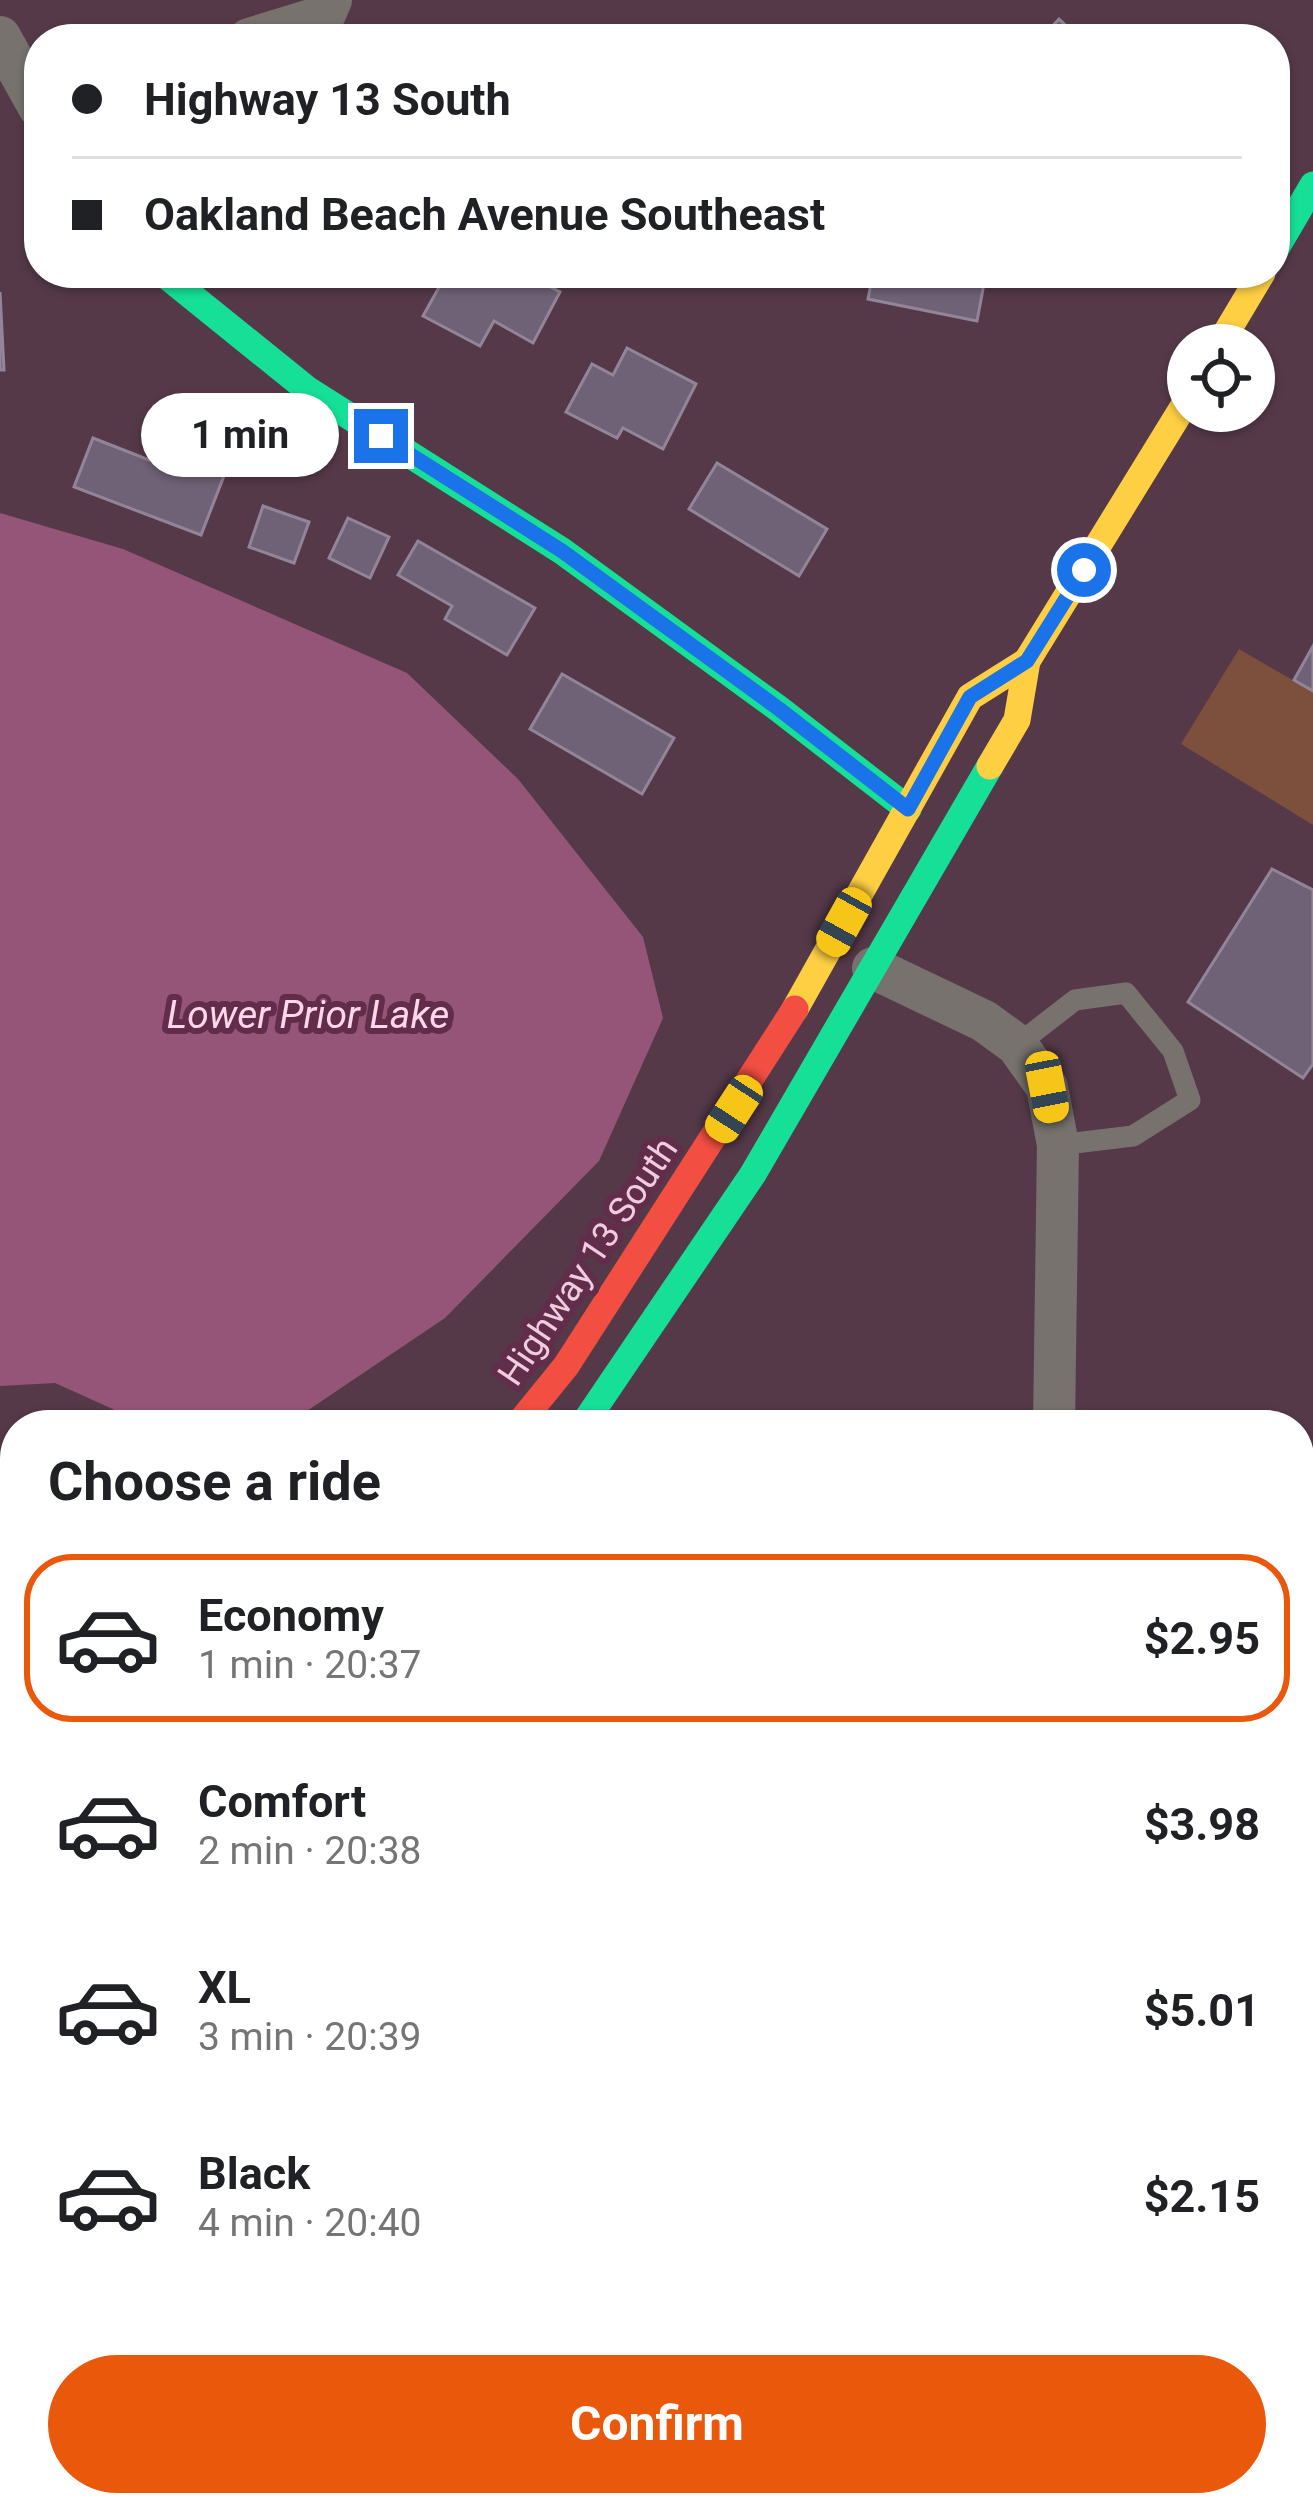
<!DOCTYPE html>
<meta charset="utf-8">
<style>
:root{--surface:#fff;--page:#f6f6f6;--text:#202124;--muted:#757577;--line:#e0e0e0;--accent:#ea580c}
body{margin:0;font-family:Roboto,sans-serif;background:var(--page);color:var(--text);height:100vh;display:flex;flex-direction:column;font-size:45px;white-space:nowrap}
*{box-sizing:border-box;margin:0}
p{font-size:39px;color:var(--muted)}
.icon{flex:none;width:66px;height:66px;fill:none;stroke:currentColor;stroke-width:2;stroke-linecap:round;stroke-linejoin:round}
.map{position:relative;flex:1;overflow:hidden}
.side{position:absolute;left:0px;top:1410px;width:1314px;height:1107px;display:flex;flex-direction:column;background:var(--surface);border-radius:48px 48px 0 0;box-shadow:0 3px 9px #0004}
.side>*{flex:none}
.top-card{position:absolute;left:24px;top:24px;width:1266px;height:264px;border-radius:48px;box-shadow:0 3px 9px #0004;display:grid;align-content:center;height:264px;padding:0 48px;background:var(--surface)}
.controls{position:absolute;left:1167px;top:324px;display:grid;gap:24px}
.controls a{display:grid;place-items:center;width:108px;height:108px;border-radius:50%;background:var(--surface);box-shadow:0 3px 9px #0004;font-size:60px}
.end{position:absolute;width:54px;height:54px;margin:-27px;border:15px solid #1a73e8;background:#fff;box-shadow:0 0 0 6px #fff}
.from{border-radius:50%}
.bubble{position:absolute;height:84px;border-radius:42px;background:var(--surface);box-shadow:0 3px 9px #0004;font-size:39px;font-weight:700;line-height:84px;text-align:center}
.car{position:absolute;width:36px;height:72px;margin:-36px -18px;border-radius:15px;box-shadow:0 0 9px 3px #0007;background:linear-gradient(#f5c518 24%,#345 0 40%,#f5c518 0 76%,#345 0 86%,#f5c518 0)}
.top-card b{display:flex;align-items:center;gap:42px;height:114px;font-size:45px}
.top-card b+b{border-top:3px solid var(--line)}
.top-card i{width:30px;height:30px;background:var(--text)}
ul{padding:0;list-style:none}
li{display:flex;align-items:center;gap:36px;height:168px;margin:0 24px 18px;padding:0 24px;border:6px solid transparent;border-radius:48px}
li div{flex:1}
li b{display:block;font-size:45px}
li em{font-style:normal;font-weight:700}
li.selected{border-color:var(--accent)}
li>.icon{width:108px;height:108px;stroke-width:1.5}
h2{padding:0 48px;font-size:54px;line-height:144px}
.action{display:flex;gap:24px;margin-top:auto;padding:24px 48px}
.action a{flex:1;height:138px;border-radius:72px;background:var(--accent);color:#fff;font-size:48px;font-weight:700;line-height:138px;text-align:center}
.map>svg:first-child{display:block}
.green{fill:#7d503e}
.water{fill:#955578}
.building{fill:#706276;stroke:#938599;stroke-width:3}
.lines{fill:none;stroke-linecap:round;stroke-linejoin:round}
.lane{stroke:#77726d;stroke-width:21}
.street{stroke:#77726d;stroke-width:42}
.fast{stroke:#16e098;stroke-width:27}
.slow{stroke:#ffcf43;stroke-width:27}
.jam{stroke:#f24e42;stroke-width:27}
.route{stroke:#1a73e8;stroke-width:15}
.labels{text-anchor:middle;stroke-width:12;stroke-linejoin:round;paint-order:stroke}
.street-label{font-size:36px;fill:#efcdde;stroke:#622c4b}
.water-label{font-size:39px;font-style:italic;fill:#ffd6ea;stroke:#622c4b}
</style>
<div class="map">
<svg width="1313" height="2516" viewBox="0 0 1313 2516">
<rect width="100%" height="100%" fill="#553949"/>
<!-- green -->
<g class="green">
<polygon points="1239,649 1313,692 1313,825 1181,744"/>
<polygon points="1299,1751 1313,1756 1313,1929 1299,1929"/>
</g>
<!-- water -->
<polygon class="water" points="0,513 123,549 407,673 518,779 643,937 663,1018 599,1161 445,1318 289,1423 148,1425 55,1383 0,1386"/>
<!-- building -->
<g class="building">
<polygon points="1059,19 1080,39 1040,39"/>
<polygon points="447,273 523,273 560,292 533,343 494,321 480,346 423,316"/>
<polygon points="873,273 986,273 977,321 868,299"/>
<polygon points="0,292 4,370 0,370"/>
<polygon points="627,348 696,384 663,449 623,428 617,438 566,412 592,364 613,375"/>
<polygon points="158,436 229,463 201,535 74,487 93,438 149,460"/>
<polygon points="717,463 827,529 799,576 689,509"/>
<polygon points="263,506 309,522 294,563 249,547"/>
<polygon points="348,518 389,537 370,578 329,558"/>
<polygon points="418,541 535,608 507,655 445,619 452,606 398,575"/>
<polygon points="1313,646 1313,691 1294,680"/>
<polygon points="562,674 674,738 642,794 530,729"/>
<polygon points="1272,869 1313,890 1313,1064 1303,1078 1188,1002"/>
<polygon points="0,1587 12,1587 10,1678 0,1678"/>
<rect x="1299" y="1994" width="14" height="78"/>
<rect x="1299" y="2183" width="14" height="78"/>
</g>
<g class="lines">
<!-- lane -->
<polyline class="lane" points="1017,1045 1075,1000 1126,993 1173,1051 1190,1100 1133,1136 1058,1145"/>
<!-- street -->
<g class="street">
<polyline points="0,37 39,107"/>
<polyline points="249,39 324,16 331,0"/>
<polyline points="873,968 984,1021 1017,1045 1047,1087 1058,1145 1054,1425"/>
<polyline points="1299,1535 1313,1523"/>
<polyline points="0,1768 15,1764"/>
<polyline points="1299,2136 1313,2136"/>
<polyline points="1040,2502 1040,2516"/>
<polyline points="270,2516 271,2502"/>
</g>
<!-- fast -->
<g class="fast">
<polyline points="1275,250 1313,185"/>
<polyline points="163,273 308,390 562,551 779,709 908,809"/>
<polyline points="583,1425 753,1174 990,766"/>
</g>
<!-- slow -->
<g class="slow">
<polyline points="1219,345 1262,273"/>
<polyline points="990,766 1017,720 1027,661 1188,399"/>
<polyline points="795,1009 970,697 1027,661"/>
<polyline points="0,1948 15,1936"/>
<polyline points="0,2014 15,2002"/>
<polyline points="1299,2425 1313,2425"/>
<polyline points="0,2427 15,2427"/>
</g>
<!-- jam -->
<polyline class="jam" points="518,1425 566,1366 795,1009"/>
</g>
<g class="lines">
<!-- route -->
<polyline class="route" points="381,436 562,551 779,709 908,809 970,697 1027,661 1084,570"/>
</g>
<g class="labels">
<!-- street labels -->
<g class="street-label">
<text transform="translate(587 1261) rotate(-56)" y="13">Highway 13 South</text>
</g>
<!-- water labels -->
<g class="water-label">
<text x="308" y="1028">Lower Prior Lake</text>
</g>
</g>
</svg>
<div class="controls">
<a><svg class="icon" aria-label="locate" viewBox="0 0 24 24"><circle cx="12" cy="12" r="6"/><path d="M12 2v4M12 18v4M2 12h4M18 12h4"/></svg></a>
</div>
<i class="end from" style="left:1084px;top:570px"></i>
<i class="end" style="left:381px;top:436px"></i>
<div class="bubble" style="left:141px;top:393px;width:198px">1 min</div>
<i class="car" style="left:844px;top:922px;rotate:209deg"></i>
<i class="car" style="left:1047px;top:1087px;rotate:169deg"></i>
<i class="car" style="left:734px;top:1109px;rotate:213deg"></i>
<div class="top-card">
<b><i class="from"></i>Highway 13 South</b>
<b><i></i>Oakland Beach Avenue Southeast</b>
</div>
<section class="side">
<h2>Choose a ride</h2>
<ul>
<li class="selected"><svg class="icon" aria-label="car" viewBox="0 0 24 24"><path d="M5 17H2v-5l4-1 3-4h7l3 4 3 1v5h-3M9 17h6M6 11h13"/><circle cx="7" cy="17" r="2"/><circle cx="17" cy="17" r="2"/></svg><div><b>Economy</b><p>1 min · 20:37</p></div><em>$2.95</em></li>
<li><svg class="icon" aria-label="car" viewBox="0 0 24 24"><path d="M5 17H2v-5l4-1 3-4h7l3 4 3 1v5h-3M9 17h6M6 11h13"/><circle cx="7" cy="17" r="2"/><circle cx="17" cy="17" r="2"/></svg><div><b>Comfort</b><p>2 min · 20:38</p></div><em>$3.98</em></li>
<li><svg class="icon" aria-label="car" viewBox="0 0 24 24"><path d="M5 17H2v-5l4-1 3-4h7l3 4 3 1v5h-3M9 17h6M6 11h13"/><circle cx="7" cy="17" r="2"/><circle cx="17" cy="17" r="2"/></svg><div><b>XL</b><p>3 min · 20:39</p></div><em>$5.01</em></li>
<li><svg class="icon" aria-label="car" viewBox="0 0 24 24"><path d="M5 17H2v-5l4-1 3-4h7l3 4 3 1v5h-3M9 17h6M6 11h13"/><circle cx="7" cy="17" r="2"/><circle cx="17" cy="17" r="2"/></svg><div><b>Black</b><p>4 min · 20:40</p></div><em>$2.15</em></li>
</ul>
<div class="action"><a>Confirm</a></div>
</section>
</div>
